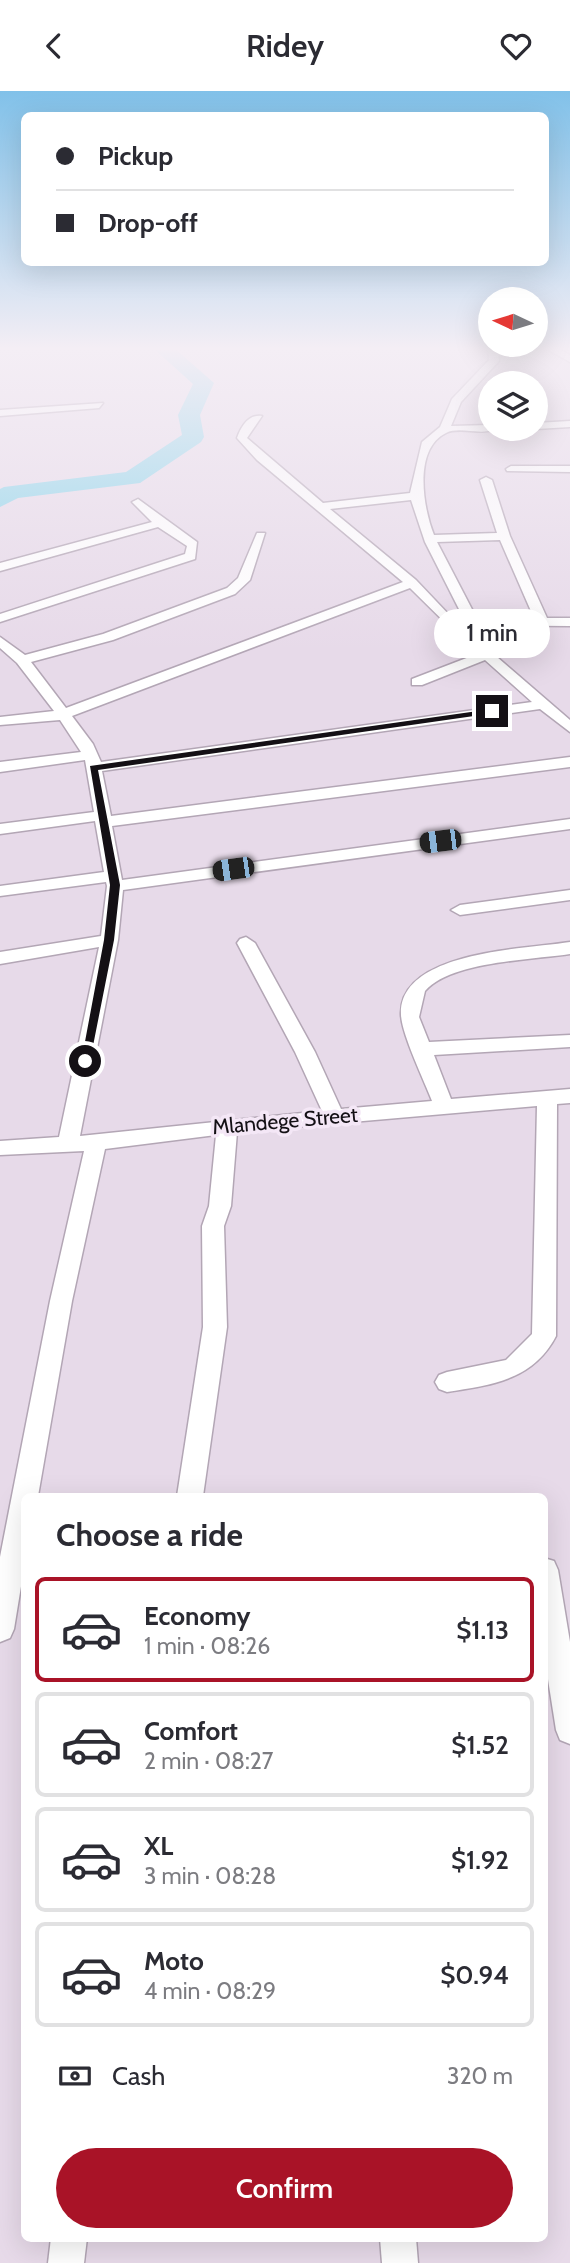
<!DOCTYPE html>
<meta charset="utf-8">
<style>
:root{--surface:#fff;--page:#f2f2f3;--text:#2b2b33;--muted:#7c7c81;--line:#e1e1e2;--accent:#a91327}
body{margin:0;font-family:Cabin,sans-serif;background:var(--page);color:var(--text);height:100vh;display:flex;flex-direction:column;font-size:26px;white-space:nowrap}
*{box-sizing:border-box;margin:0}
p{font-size:23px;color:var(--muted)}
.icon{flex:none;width:38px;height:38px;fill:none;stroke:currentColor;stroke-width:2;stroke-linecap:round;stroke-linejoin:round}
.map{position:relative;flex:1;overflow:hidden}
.sheet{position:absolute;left:21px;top:1402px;width:527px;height:749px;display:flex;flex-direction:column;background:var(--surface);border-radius:10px;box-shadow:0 7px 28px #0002}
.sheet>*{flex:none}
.hud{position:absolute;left:21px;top:21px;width:528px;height:154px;border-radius:10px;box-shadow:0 7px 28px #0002;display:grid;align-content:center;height:154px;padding:0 35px;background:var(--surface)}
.needle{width:46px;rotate:274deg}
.buttons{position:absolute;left:478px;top:196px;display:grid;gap:14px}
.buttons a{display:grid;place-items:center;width:70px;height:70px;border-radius:50%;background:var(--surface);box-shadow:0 7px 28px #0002;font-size:35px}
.end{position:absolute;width:32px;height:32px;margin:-16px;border:9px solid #141015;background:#fff;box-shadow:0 0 0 4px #fff}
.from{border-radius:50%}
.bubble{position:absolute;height:49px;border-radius:24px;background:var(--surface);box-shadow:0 7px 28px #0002;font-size:23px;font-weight:600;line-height:49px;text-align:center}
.car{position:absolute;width:21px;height:42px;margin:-21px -10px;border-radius:9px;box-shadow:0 0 5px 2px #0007;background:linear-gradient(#222 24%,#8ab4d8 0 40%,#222 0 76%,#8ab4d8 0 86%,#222 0)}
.hud b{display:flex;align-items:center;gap:24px;height:66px;font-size:26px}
.hud b+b{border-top:2px solid var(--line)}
.hud i{width:18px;height:18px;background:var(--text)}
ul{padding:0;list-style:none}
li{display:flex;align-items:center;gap:21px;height:105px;margin:0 14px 10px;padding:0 21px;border:4px solid var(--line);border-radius:10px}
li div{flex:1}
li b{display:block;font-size:26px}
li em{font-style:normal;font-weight:600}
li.on{border-color:var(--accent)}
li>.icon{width:63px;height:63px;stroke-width:1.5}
h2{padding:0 35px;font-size:32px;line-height:84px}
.pay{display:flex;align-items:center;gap:18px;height:77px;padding:0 35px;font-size:26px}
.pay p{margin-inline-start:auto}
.action{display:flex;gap:14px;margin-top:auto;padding:14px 35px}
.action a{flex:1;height:80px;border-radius:42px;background:var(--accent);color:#fff;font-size:28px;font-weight:600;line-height:80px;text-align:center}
header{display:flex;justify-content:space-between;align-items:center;height:91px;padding:0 35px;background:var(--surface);font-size:32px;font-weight:600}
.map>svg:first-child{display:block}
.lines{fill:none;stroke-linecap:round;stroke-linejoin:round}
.river{fill:#88d4ea;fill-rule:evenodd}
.minor-casing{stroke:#b3a6b5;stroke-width:3}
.minor{fill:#fff;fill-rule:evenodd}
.route{fill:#141015}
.labels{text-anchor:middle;stroke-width:7;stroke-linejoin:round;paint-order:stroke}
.street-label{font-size:21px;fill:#141015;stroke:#f4e7f6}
</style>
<header><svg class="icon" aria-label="back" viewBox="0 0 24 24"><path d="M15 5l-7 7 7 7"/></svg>Ridey<svg class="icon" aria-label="heart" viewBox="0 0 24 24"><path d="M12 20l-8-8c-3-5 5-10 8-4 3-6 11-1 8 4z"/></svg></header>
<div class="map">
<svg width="570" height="2172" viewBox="0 0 570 2172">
<rect width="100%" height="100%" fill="#e7dae9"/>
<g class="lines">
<!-- river -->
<polygon class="river" points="152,256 173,256 214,292 200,324 204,346 201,351 140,392 18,407 0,416 0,398 4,396 126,381 182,344 178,324 193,293"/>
<!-- minor casing -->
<g class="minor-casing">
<g id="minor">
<path d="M488,256H498L499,270L461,311L451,335L490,334V338H495C480,345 460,335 446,342C413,358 423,417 434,444L497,442L480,389L486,386L492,389L510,445L547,527H570V535L460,534L570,629V641L540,618L102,680L111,725L570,666V676L112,735L122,789L570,728V738L123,799L118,849L80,1045L322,1020L295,961L237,852L240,848L246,846L255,852L315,961L341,1018L432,1010C424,989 402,944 401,924C398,860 526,858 570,851V863C532,869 451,870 425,900L419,926L429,951L570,944V956L434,964L451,1008L570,998V1012L557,1013L556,1245C533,1289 492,1294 447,1301L439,1298L435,1291L439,1284L447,1281L506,1269L532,1243L537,1015L237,1041L231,1115L224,1135L227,1236L203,1405H177L203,1236L202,1135L209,1115L216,1044L105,1058L72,1210L38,1405H24V1477L14,1538L10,1547L0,1551V1466L50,1210L84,1060L0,1064V1050L59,1046L99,856L0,873V861L101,845L107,795L106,791L0,805V795L104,781L95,730L0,743V733L94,721L85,669L0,681V671L81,661L60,629L0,634V626L54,620L17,572L0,557V546L25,564L103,543L227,497L238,487L257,442H265L250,489L235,503L113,549L31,571L66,617L403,491L257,369L237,347C241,336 248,323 262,325L247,347L323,412L410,402L422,351L440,336L452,308L489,269ZM411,409L425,451L463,526L454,529L416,489L330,418ZM500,449L534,527L476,526L437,451ZM410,497L477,563L412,588V594H422L485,569L532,611L101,671L93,653L72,625Z"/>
<polygon points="543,256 555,256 570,264 570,271"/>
<polygon points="103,312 99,317 0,325 0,319"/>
<polygon points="570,330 570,336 536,338 535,338 536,332"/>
<polygon points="511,375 570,375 570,381 507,380 506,378"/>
<polygon points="138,408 197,451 195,468 0,531 0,523 185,463 187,455 158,436 0,480 0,472 152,431 132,411"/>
<polygon points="570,799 570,809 460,824 451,819 460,814"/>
<polygon points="544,1467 554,1470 558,1479 570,1551 570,1653 560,1649 556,1639 544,1563"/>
<polygon points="51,2147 87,2147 84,2172 48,2172"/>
<polygon points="380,2147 416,2147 418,2172 382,2172"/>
</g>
</g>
<!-- minor -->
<use href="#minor" class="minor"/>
</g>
<!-- sky -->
<linearGradient id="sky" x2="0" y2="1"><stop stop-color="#81c1e9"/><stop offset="0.46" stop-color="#f4eef5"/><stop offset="1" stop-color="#f4eef5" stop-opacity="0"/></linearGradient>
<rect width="570" height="560" fill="url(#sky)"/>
<!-- route -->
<polygon class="route" points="492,618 495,622 98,679 120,794 114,849 90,970 81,972 104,849 110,794 90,675"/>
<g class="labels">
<!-- street labels -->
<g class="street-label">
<text transform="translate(285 1030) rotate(-5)" y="7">Mlandege Street</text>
</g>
</g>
</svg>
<div class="buttons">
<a><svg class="needle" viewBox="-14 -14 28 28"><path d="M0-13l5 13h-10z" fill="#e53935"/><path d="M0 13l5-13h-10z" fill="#7c7c81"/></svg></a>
<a><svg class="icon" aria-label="layers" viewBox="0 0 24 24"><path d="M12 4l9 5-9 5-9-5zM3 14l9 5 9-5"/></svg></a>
</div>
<i class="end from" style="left:85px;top:970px"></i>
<i class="end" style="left:492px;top:620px"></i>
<div class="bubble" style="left:434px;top:518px;width:116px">1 min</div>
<i class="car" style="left:440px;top:750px;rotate:263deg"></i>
<i class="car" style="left:233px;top:778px;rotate:262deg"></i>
<div class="hud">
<b><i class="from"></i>Pickup</b>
<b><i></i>Drop-off</b>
</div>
<section class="sheet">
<h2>Choose a ride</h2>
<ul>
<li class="on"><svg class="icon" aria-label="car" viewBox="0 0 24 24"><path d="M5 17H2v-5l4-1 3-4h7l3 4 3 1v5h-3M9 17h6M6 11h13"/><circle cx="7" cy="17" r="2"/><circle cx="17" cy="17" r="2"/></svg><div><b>Economy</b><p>1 min · 08:26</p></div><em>$1.13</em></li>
<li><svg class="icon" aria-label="car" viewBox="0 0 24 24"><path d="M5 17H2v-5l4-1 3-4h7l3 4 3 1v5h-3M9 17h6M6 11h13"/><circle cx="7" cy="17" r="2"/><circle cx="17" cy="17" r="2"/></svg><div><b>Comfort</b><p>2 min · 08:27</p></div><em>$1.52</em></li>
<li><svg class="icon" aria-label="car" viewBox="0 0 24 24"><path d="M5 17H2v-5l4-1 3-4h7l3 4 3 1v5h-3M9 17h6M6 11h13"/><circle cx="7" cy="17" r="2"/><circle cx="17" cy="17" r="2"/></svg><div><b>XL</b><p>3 min · 08:28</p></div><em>$1.92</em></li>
<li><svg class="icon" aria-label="car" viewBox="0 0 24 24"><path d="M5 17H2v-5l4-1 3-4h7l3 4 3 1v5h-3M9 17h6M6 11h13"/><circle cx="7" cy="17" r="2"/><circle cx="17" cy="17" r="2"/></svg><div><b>Moto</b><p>4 min · 08:29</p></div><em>$0.94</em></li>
</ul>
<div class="pay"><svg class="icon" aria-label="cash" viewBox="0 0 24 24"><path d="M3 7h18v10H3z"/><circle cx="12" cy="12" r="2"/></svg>Cash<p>320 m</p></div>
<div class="action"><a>Confirm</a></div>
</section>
</div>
